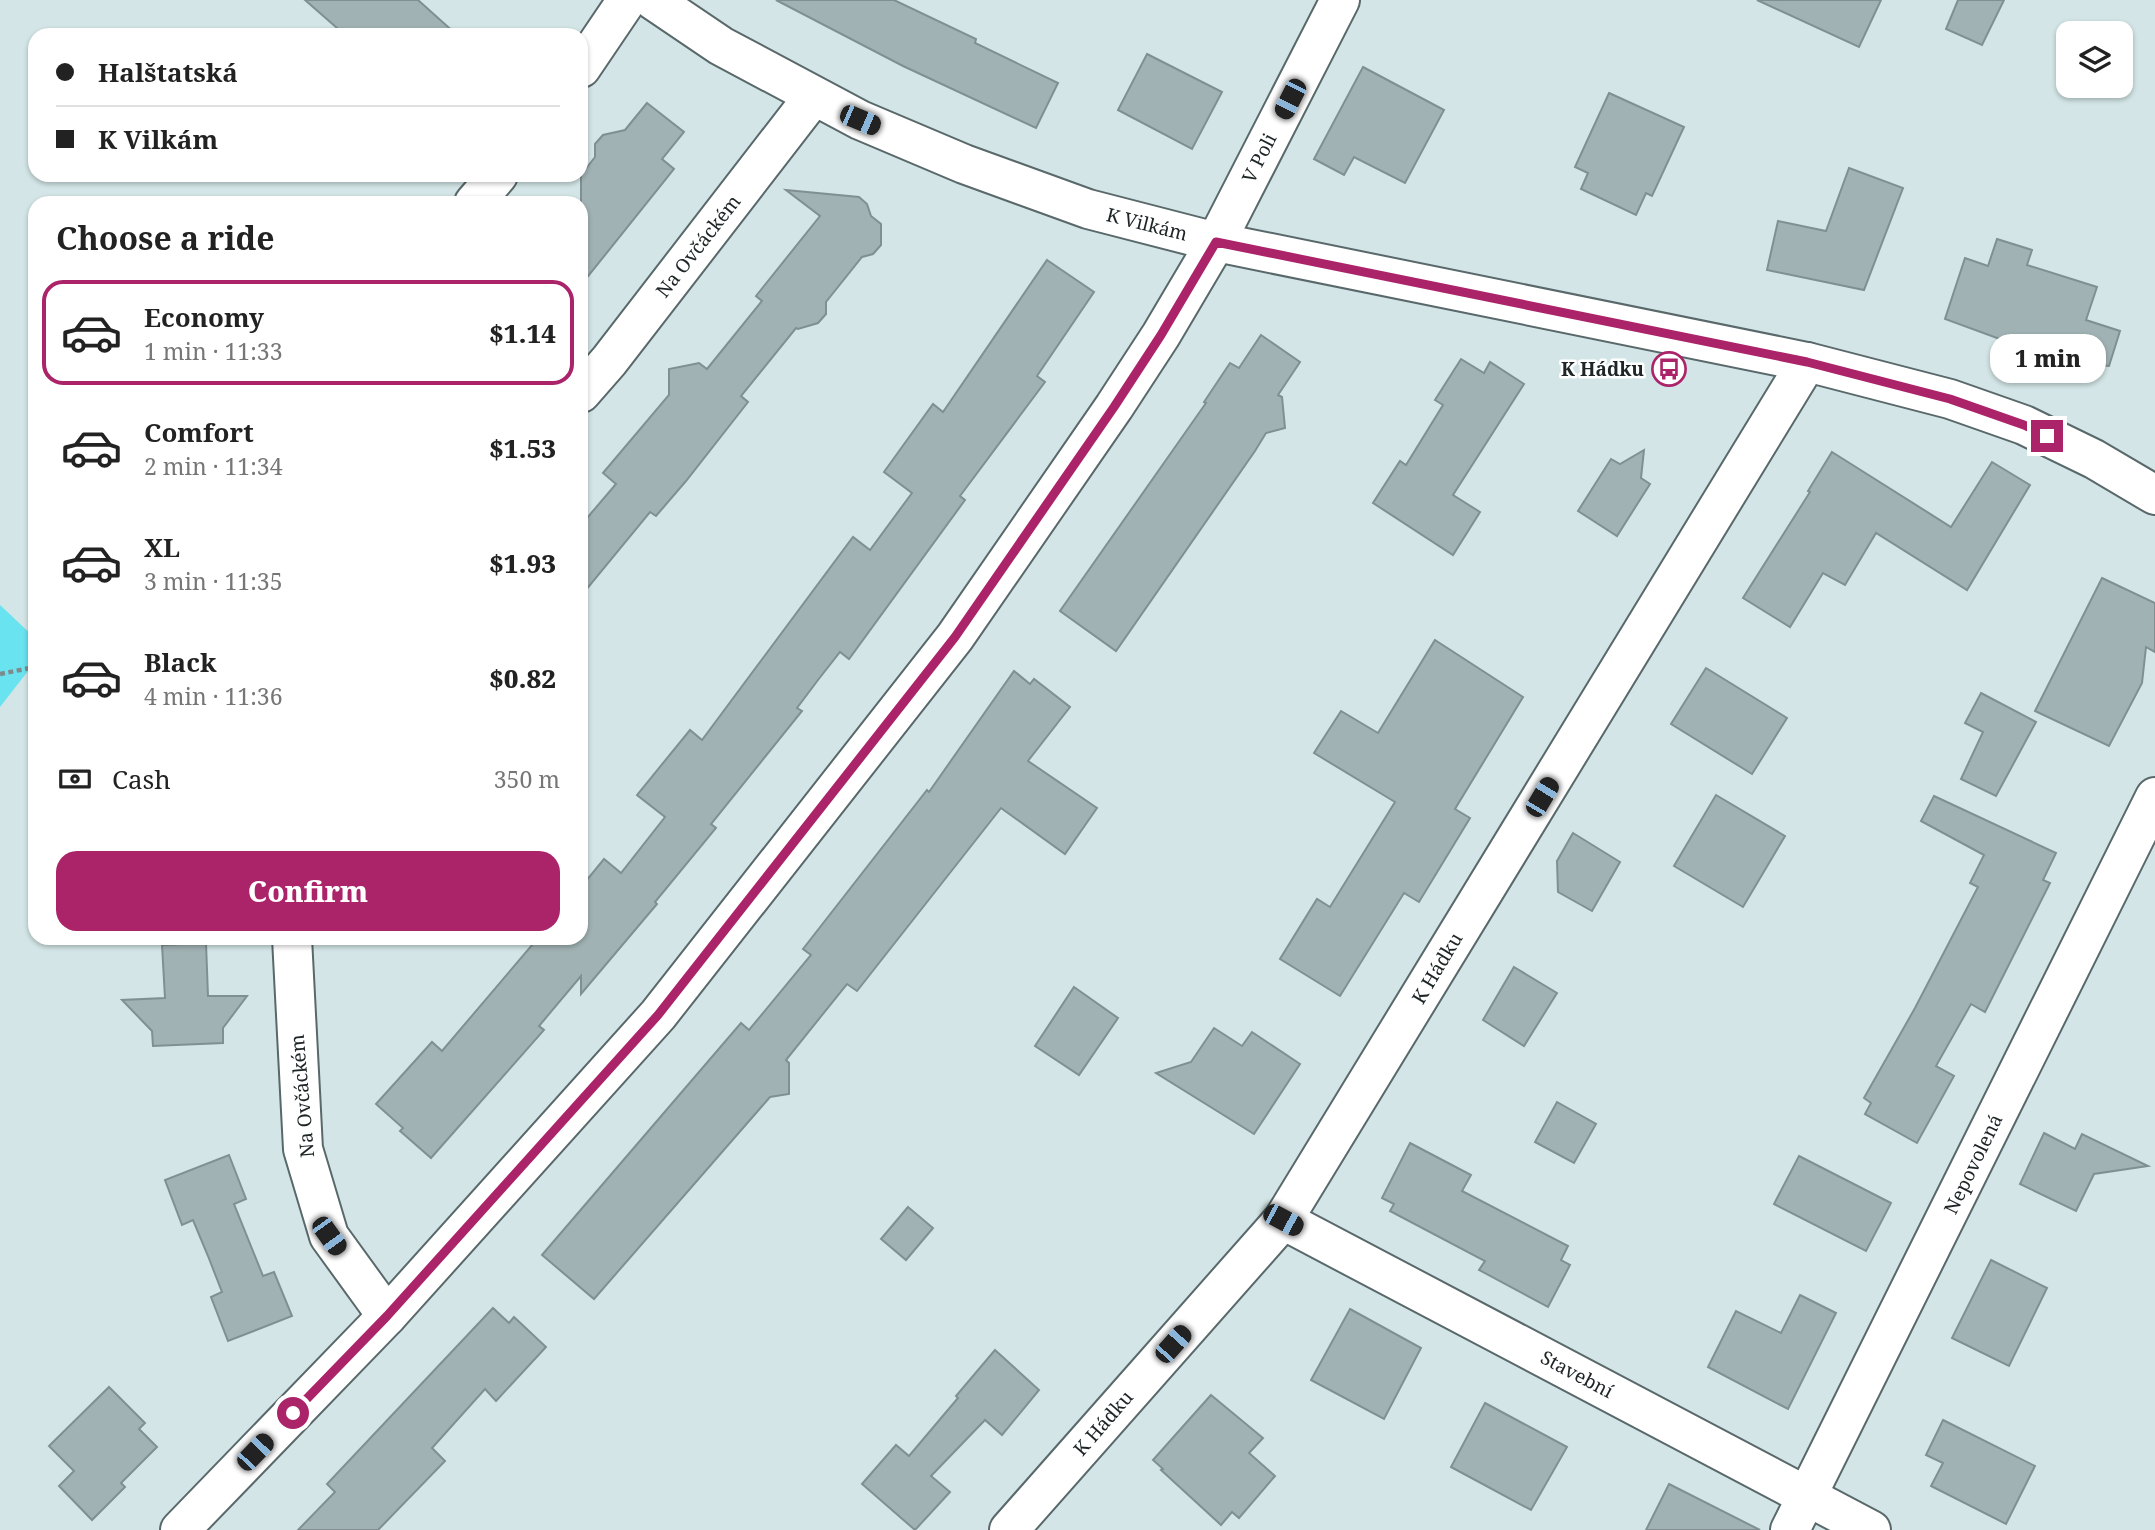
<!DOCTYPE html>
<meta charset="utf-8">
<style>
:root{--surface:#fff;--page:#f2f2f2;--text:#222;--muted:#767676;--line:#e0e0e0;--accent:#ab246a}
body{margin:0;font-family:"Noto Serif",serif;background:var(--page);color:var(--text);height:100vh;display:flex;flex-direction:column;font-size:26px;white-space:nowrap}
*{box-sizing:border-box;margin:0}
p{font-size:23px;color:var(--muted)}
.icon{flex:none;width:38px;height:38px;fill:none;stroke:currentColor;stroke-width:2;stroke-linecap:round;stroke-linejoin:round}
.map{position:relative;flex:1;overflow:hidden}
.sheet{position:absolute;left:28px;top:196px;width:560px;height:749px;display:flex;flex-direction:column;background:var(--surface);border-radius:21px;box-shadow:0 2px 5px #0004}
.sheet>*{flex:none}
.top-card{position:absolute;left:28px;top:28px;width:560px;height:154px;border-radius:21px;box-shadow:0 2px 5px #0004;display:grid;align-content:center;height:154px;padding:0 28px;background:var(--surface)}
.tools{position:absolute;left:2056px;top:21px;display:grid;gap:14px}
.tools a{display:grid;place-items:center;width:77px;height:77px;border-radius:14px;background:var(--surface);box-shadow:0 2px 5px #0004;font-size:35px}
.end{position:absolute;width:32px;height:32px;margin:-16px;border:9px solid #ab246a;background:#fff;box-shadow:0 0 0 4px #fff}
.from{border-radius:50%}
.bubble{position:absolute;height:49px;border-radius:21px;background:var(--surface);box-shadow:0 2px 5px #0004;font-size:23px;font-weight:800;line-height:49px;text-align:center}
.car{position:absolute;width:21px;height:42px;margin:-21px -10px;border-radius:9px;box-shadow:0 0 5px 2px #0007;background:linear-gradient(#222 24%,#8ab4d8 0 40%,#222 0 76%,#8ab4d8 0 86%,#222 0)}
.top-card b{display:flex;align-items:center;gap:24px;height:66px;font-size:26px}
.top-card b+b{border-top:2px solid var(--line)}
.top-card i{width:18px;height:18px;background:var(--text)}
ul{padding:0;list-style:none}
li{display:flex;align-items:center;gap:21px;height:105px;margin:0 14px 10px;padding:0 14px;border:4px solid transparent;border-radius:21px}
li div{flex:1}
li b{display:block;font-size:26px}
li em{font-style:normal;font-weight:800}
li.current{border-color:var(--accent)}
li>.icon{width:63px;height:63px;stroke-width:1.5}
h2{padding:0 28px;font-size:32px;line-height:84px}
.pay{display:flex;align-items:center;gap:18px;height:77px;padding:0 28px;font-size:26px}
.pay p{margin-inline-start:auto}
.action{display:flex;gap:14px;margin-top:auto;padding:14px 28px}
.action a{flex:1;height:80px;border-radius:21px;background:var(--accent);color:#fff;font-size:28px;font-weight:800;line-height:80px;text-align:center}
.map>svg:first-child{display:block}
.green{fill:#68e3ef}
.building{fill:#a1b2b4;stroke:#809092;stroke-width:2}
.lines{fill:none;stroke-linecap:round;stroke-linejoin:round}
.minor-casing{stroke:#59686a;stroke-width:42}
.path{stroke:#7e8b8c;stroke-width:4.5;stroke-dasharray:5 3.5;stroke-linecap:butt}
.minor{stroke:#fff;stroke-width:38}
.route{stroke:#ab246a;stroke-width:9}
.labels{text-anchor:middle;stroke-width:5;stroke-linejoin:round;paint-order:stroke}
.street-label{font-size:19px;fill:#1e2526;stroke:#fff}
.poi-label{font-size:19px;font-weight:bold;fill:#1e2526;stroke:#fff;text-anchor:end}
</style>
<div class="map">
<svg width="2155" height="1530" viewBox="0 0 2155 1530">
<rect width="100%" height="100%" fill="#d3e5e6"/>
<!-- green -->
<polygon class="green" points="0,605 35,638 35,662 0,707"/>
<!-- building -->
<g class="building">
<polygon points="305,0 418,0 457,35 345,35"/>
<polygon points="776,0 894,0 976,39 975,43 1058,83 1036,128 903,66"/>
<polygon points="1757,0 1881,0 1859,47"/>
<polygon points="1958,0 2004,0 1982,45 1946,29"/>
<polygon points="1147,54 1222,92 1192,149 1118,110"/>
<polygon points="1363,67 1444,110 1405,183 1354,157 1344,175 1314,159"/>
<polygon points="1609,93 1684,127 1652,196 1646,193 1636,215 1581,189 1588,173 1575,167"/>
<polygon points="647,103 684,132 662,159 674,169 581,285 581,175 595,157 595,144 603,135 625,130"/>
<polygon points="1849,168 1903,188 1864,290 1767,270 1778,221 1826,231"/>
<polygon points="786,190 859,197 867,204 871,216 881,224 881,245 873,254 862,257 826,302 826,314 818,323 798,329 796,328 741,396 748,402 686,481 656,516 650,512 581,596 581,525 616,484 603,473 669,395 669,369 699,363 707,369 762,301 756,296 820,216"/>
<polygon points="1997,239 2032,250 2027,265 2097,287 2086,320 2120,331 2109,366 2043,362 2027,349 1945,319 1965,258 1988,266"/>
<polygon points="1047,260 1094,292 1037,376 1045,382 960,496 965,500 849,659 840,652 818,680 797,708 802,711 711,824 716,828 655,902 657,904 581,994 581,976 539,1026 544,1030 431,1158 400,1131 403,1128 376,1104 432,1042 442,1051 538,938 581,938 581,887 604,859 621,873 665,817 637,795 690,730 702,740 853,537 870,550 912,493 884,472 933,404 943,412"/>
<polygon points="1261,335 1300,362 1278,395 1282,397 1285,428 1266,433 1255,451 1116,651 1060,611 1206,403 1204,402 1230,363 1239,368"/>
<polygon points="1461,359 1484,373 1490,362 1524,384 1453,495 1480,512 1453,555 1373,503 1400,461 1406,465 1443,405 1435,400"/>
<polygon points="1644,450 1641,478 1650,484 1617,536 1578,511 1611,459 1620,464"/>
<polygon points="1832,452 1951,527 1992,462 2030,485 1967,590 1876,533 1845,585 1823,573 1790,627 1743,598 1810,492 1808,491"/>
<polygon points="2102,578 2155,603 2155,652 2146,647 2142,683 2109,746 2035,711"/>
<polygon points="1435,640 1523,697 1455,809 1470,818 1419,902 1404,893 1340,996 1280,959 1317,899 1330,907 1395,802 1314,753 1341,711 1378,733"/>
<polygon points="1706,668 1787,718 1752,774 1671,724"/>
<polygon points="1014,671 1030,684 1034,679 1070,707 1028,761 1097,808 1065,854 1001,808 857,991 847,984 786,1060 789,1063 789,1094 770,1097 594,1299 542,1255 741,1023 749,1030 811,955 803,949 927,790 929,792"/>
<polygon points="1981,693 2036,722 1996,796 1961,779 1983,732 1965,723"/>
<polygon points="1716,795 1785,836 1743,907 1674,866"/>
<polygon points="1934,796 2056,853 2043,880 2050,883 1985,1012 1971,1004 1936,1066 1954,1076 1917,1143 1865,1114 1871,1103 1864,1098 1915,1008 1978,887 1970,883 1984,855 1921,821"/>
<polygon points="1573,833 1620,862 1592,911 1558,892 1557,861"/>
<polygon points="206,943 208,996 247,996 223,1028 223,1043 153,1046 152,1031 122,1000 165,998 162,945"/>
<polygon points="1514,967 1557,993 1524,1046 1483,1020"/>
<polygon points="1074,987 1118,1018 1079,1075 1035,1046"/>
<polygon points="1214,1028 1242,1046 1252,1032 1300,1064 1254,1134 1156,1073 1191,1062"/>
<polygon points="1557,1102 1596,1124 1574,1163 1535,1142"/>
<polygon points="2044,1133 2075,1149 2082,1134 2148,1166 2094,1174 2076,1211 2020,1184"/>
<polygon points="1410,1143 1471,1175 1462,1191 1568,1246 1561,1260 1570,1265 1548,1307 1479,1270 1485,1261 1390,1211 1394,1204 1382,1198"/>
<polygon points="229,1155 246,1199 234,1204 263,1276 274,1272 292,1316 228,1341 211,1297 222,1292 208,1256 193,1220 182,1225 165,1180"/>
<polygon points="1799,1156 1891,1203 1866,1251 1774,1204"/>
<polygon points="908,1207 933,1228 906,1260 881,1239"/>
<polygon points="1991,1260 2047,1288 2009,1366 1952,1338"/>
<polygon points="1800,1295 1836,1313 1788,1409 1708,1367 1736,1311 1781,1333"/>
<polygon points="493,1308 509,1323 514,1317 546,1347 496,1401 485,1389 432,1448 445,1461 378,1530 298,1530 335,1492 327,1484"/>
<polygon points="1350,1309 1421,1348 1384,1419 1311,1380"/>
<polygon points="995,1350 1039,1390 1002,1435 985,1420 931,1476 950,1492 915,1530 862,1484 896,1445 909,1456 958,1398 956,1396"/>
<polygon points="109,1387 145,1423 139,1429 157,1447 121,1483 125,1487 92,1520 59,1486 74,1471 49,1446"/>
<polygon points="1211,1395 1263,1438 1249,1453 1275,1476 1239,1518 1232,1512 1221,1525 1161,1470 1163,1469 1153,1460"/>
<polygon points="1485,1403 1567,1447 1531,1510 1451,1467"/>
<polygon points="1943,1420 2035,1466 2006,1524 1931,1486 1943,1463 1926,1455"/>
<polygon points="1669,1484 1760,1530 1646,1530"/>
</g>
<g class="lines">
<!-- minor casing -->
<g class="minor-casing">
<g id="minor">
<polyline points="653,0 721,46 860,120 964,164 1088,209 1216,242 1807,362 1950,399 2024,425 2094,459 2155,495"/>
<polyline points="581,68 627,0"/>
<polyline points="474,203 498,175"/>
<polyline points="581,393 609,361 813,97"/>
<polyline points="292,938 303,1149 329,1236 387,1316"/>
<polyline points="1283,1220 1871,1530"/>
<polyline points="180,1530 387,1316 658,1015 955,637 1114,407 1161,335 1216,242 1340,0"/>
<polyline points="1009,1530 1283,1220 1807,362"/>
<polyline points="1790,1530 2155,797"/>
</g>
</g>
<!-- path -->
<polyline class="path" points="0,674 35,667"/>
<!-- minor -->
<use href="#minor" class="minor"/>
</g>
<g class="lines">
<!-- route -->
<polyline class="route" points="293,1413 387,1316 658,1015 955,637 1114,407 1161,335 1216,242 1807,362 1950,399 2024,425 2047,436"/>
</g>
<!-- icons -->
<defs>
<g id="bus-ring" transform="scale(1.75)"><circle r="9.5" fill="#fff" stroke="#ab246a" stroke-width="1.5"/><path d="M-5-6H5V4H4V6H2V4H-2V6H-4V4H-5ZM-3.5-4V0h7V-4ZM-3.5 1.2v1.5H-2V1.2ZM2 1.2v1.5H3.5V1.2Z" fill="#ab246a"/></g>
</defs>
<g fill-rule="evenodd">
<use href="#bus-ring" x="1669" y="369"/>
</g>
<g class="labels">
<!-- street labels -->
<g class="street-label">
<text transform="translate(1259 158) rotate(-63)" y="7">V Poli</text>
<text transform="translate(1147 224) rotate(14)" y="7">K Vilkám</text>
<text transform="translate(698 246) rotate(-52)" y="7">Na Ovčáckém</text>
<text transform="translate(1437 968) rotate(-59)" y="7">K Hádku</text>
<text transform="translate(302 1096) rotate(-95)" y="7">Na Ovčáckém</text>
<text transform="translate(1973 1164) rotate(-64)" y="7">Nepovolená</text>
<text transform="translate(1577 1374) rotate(28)" y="7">Stavební</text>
<text transform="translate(1103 1423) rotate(-49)" y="7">K Hádku</text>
</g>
<!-- poi labels -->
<g class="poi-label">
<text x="1644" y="376">K Hádku</text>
</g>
</g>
</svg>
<div class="tools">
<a><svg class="icon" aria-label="layers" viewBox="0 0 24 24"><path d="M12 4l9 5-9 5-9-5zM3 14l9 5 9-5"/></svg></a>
</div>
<i class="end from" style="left:293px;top:1413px"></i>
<i class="end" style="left:2047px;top:436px"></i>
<div class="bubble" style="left:1990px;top:334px;width:116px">1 min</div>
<i class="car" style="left:1290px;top:99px;rotate:207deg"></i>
<i class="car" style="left:860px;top:120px;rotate:113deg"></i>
<i class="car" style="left:1542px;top:797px;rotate:31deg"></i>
<i class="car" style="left:1283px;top:1220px;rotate:118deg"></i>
<i class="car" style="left:329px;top:1236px;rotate:144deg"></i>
<i class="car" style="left:1173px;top:1344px;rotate:42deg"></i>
<i class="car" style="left:255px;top:1452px;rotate:44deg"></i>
<div class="top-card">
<b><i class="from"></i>Halštatská</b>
<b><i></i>K Vilkám</b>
</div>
<section class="sheet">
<h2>Choose a ride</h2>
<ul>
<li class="current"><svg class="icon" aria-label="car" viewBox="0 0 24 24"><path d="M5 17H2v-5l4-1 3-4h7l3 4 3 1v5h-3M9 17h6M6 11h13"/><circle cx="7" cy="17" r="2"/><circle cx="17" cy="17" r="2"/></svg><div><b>Economy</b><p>1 min · 11:33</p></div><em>$1.14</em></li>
<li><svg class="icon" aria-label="car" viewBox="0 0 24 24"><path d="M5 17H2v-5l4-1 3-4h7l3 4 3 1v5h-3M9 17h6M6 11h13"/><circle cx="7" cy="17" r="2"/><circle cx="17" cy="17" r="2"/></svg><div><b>Comfort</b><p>2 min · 11:34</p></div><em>$1.53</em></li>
<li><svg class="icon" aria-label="car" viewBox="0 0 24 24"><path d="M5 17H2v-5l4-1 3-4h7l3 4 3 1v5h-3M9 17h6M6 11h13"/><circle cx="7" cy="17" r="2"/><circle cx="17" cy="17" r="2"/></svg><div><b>XL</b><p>3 min · 11:35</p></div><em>$1.93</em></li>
<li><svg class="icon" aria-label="car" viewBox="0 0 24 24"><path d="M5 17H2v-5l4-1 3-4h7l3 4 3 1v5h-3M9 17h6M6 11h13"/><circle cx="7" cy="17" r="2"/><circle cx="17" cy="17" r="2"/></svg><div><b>Black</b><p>4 min · 11:36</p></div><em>$0.82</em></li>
</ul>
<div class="pay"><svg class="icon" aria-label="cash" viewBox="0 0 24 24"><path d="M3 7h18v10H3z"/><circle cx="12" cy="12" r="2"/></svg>Cash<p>350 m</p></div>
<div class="action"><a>Confirm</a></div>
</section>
</div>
